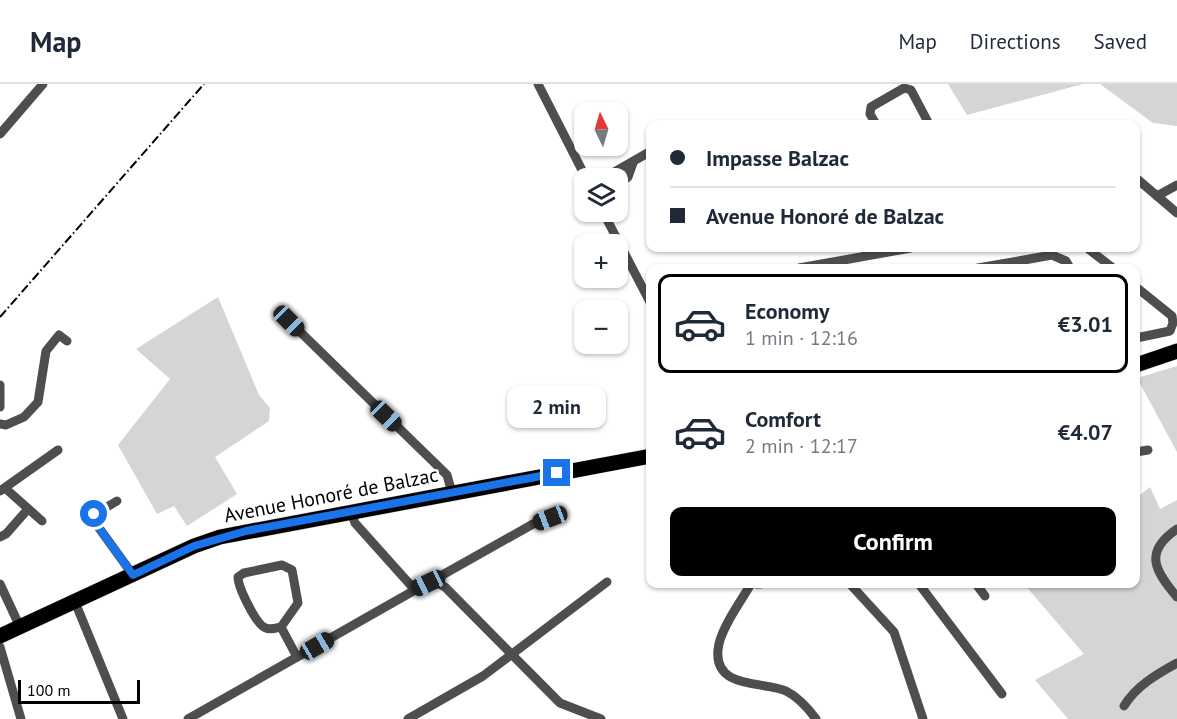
<!DOCTYPE html>
<meta charset="utf-8">
<style>
:root{--surface:#fff;--page:#f6f6f7;--text:#1f2937;--muted:#747a83;--line:#e0e1e3;--accent:#000}
body{margin:0;font-family:"PT Sans",sans-serif;background:var(--page);color:var(--text);height:100vh;display:flex;flex-direction:column;font-size:22px;white-space:nowrap}
*{box-sizing:border-box;margin:0}
p{font-size:20px;color:var(--muted)}
.icon{flex:none;width:33px;height:33px;fill:none;stroke:currentColor;stroke-width:2;stroke-linecap:round;stroke-linejoin:round}
.map{position:relative;flex:1;overflow:hidden}
.details{position:absolute;left:646px;top:180px;width:494px;height:324px;display:flex;flex-direction:column;background:var(--surface);border-radius:12px;box-shadow:0 2px 4px #0004}
.details>*{flex:none}
.guide{position:absolute;left:646px;top:36px;width:494px;height:132px;border-radius:12px;box-shadow:0 2px 4px #0004;display:grid;align-content:center;height:132px;padding:0 24px;background:var(--surface)}
.needle{width:39px;rotate:355deg}
.controls{position:absolute;left:574px;top:18px;display:grid;gap:12px}
.controls a{display:grid;place-items:center;width:54px;height:54px;border-radius:12px;background:var(--surface);box-shadow:0 2px 4px #0004;font-size:30px}
.scale{position:absolute;left:18px;bottom:15px;width:122px;box-sizing:border-box;padding-left:6px;border:3px solid #000;border-top:0;font-size:16px;line-height:21px;white-space:nowrap;color:#000;-webkit-text-stroke:4px #fff;paint-order:stroke}
.end{position:absolute;width:27px;height:27px;margin:-14px;border:8px solid #1a73e8;background:#fff;box-shadow:0 0 0 3px #fff}
.from{border-radius:50%}
.bubble{position:absolute;height:42px;border-radius:12px;background:var(--surface);box-shadow:0 2px 4px #0004;font-size:20px;font-weight:800;line-height:42px;text-align:center}
.car{position:absolute;width:18px;height:36px;margin:-18px -9px;border-radius:8px;box-shadow:0 0 4px 2px #0007;background:linear-gradient(#222 24%,#8ab4d8 0 40%,#222 0 76%,#8ab4d8 0 86%,#222 0)}
.guide b{display:flex;align-items:center;gap:21px;height:57px;font-size:22px}
.guide b+b{border-top:2px solid var(--line)}
.guide i{width:15px;height:15px;background:var(--text)}
ul{padding:10px 0 0;list-style:none}
li{display:flex;align-items:center;gap:18px;height:99px;margin:0 12px 9px;padding:0 12px;border:3px solid transparent;border-radius:12px}
li div{flex:1}
li b{display:block;font-size:22px}
li em{font-style:normal;font-weight:800}
li.active{border-color:var(--accent)}
li>.icon{width:54px;height:54px;stroke-width:1.5}
.cta{display:flex;gap:12px;margin-top:auto;padding:12px 24px}
.cta a{flex:1;height:69px;border-radius:12px;background:var(--accent);color:#fff;font-size:24px;font-weight:800;line-height:69px;text-align:center}
header{display:flex;align-items:center;gap:36px;box-sizing:border-box;height:84px;padding:0 30px;background:var(--surface);border-bottom:2px solid var(--line)}
header strong{font-size:28px}
nav{display:flex;gap:33px;margin-inline-start:auto;font-size:21px}
.map>svg:first-child{display:block}
.green{fill:#d5d5d5}
.lines{fill:none;stroke-linecap:round;stroke-linejoin:round}
.primary-casing{stroke:#dbdbdb;stroke-width:16}
.minor{stroke:#4e4e4e;stroke-width:9}
.primary{stroke:#000;stroke-width:15}
.rail{stroke:#000;stroke-width:2;stroke-dasharray:9 3 1.5 3;stroke-linecap:butt}
.route{stroke:#1a73e8;stroke-width:8}
.labels{text-anchor:middle;stroke-width:5;stroke-linejoin:round;paint-order:stroke}
.street-label{font-size:20px;fill:#000;stroke:#fff}
</style>
<header>
<strong>Map</strong>
<nav><a>Map</a><a>Directions</a><a>Saved</a></nav>
</header>
<div class="map">
<svg width="1177" height="635" viewBox="0 0 1177 635">
<rect width="100%" height="100%" fill="#fff"/>
<!-- green -->
<g class="green">
<polygon points="948,0 1083,0 967,31"/>
<polygon points="1100,0 1177,0 1177,42 1153,39"/>
<polygon points="218,213 259,311 270,324 269,337 215,373 237,410 187,442 174,422 157,430 118,361 170,295 136,265"/>
<polygon points="1177,282 1177,368 1137,294"/>
<polygon points="1150,403 1160,425 1177,416 1177,635 1068,635 1035,596 1084,570 1024,500 1136,500 1136,414"/>
</g>
<g class="lines">
<!-- primary casing -->
<g class="primary-casing">
<g id="primary">
<polyline points="1136,281 1177,267"/>
<polyline points="0,552 194,462 220,453 651,372"/>
</g>
</g>
<!-- minor -->
<g class="minor">
<polyline points="538,0 586,94"/>
<polyline points="876,40 870,30 871,23 904,4 911,6 929,40"/>
<polyline points="0,50 43,0"/>
<polyline points="604,94 651,67"/>
<polyline points="1136,94 1177,129"/>
<polyline points="618,100 628,93 633,79"/>
<polyline points="1157,112 1177,101"/>
<polyline points="603,128 651,220"/>
<polyline points="1087,164 1113,184"/>
<polyline points="799,184 911,164"/>
<polyline points="978,184 1052,171 1066,177 1070,184"/>
<polyline points="1136,203 1172,232 1173,239 1170,247 1136,254"/>
<polyline points="289,237 447,391 452,409"/>
<polyline points="0,301 0,323"/>
<polyline points="0,340 6,341 24,333 38,318 46,267 59,251 67,257"/>
<polyline points="1136,368 1148,366"/>
<polyline points="5,404 42,437"/>
<polyline points="0,407 58,366"/>
<polyline points="117,417 95,430 94,437 133,491"/>
<polyline points="351,428 355,439 415,506"/>
<path d="M1177,445C1143,468 1155,487 1177,513"/>
<polyline points="0,453 6,450 28,425"/>
<path d="M282,481L292,486L298,519L281,543C276,544 270,546 266,544C256,541 238,503 238,493L244,489Z"/>
<polyline points="435,498 437,494 533,440 550,434"/>
<polyline points="0,500 20,543"/>
<path d="M751,500C741,517 719,547 718,566C714,606 765,597 786,607C798,613 808,624 816,635"/>
<polyline points="757,500 761,500"/>
<polyline points="850,500 894,548 923,635"/>
<polyline points="919,500 1002,610"/>
<polyline points="976,500 985,512"/>
<polyline points="75,518 123,635"/>
<polyline points="281,543 297,573"/>
<polyline points="0,563 21,635"/>
<path d="M1124,622C1136,602 1157,590 1177,579"/>
<polyline points="188,635 415,506 435,498 445,503 560,619 601,635"/>
<polyline points="408,635 483,592 607,498"/>
</g>
<!-- primary -->
<use href="#primary" class="primary"/>
<!-- rail -->
<polyline class="rail" points="0,233 204,0"/>
</g>
<g class="lines">
<!-- route -->
<polyline class="route" points="94,430 94,437 133,491 194,462 246,447 557,389"/>
</g>
<g class="labels">
<!-- street labels -->
<g class="street-label">
<text transform="translate(331 411) rotate(-11)" y="7">Avenue Honoré de Balzac</text>
</g>
</g>
</svg>
<div class="controls">
<a><svg class="needle" viewBox="-14 -14 28 28"><path d="M0-13l5 13h-10z" fill="#e53935"/><path d="M0 13l5-13h-10z" fill="#747a83"/></svg></a>
<a><svg class="icon" aria-label="layers" viewBox="0 0 24 24"><path d="M12 4l9 5-9 5-9-5zM3 14l9 5 9-5"/></svg></a>
<a>+</a>
<a>−</a>
</div>
<div class="scale">100 m</div>
<i class="end from" style="left:94px;top:430px"></i>
<i class="end" style="left:557px;top:389px"></i>
<div class="bubble" style="left:507px;top:302px;width:99px">2 min</div>
<i class="car" style="left:289px;top:237px;rotate:135deg"></i>
<i class="car" style="left:386px;top:332px;rotate:134deg"></i>
<i class="car" style="left:550px;top:434px;rotate:249deg"></i>
<i class="car" style="left:428px;top:499px;rotate:245deg"></i>
<i class="car" style="left:317px;top:562px;rotate:60deg"></i>
<div class="guide">
<b><i class="from"></i>Impasse Balzac</b>
<b><i></i>Avenue Honoré de Balzac</b>
</div>
<section class="details">
<ul>
<li class="active"><svg class="icon" aria-label="car" viewBox="0 0 24 24"><path d="M5 17H2v-5l4-1 3-4h7l3 4 3 1v5h-3M9 17h6M6 11h13"/><circle cx="7" cy="17" r="2"/><circle cx="17" cy="17" r="2"/></svg><div><b>Economy</b><p>1 min · 12:16</p></div><em>€3.01</em></li>
<li><svg class="icon" aria-label="car" viewBox="0 0 24 24"><path d="M5 17H2v-5l4-1 3-4h7l3 4 3 1v5h-3M9 17h6M6 11h13"/><circle cx="7" cy="17" r="2"/><circle cx="17" cy="17" r="2"/></svg><div><b>Comfort</b><p>2 min · 12:17</p></div><em>€4.07</em></li>
</ul>
<div class="cta"><a>Confirm</a></div>
</section>
</div>
